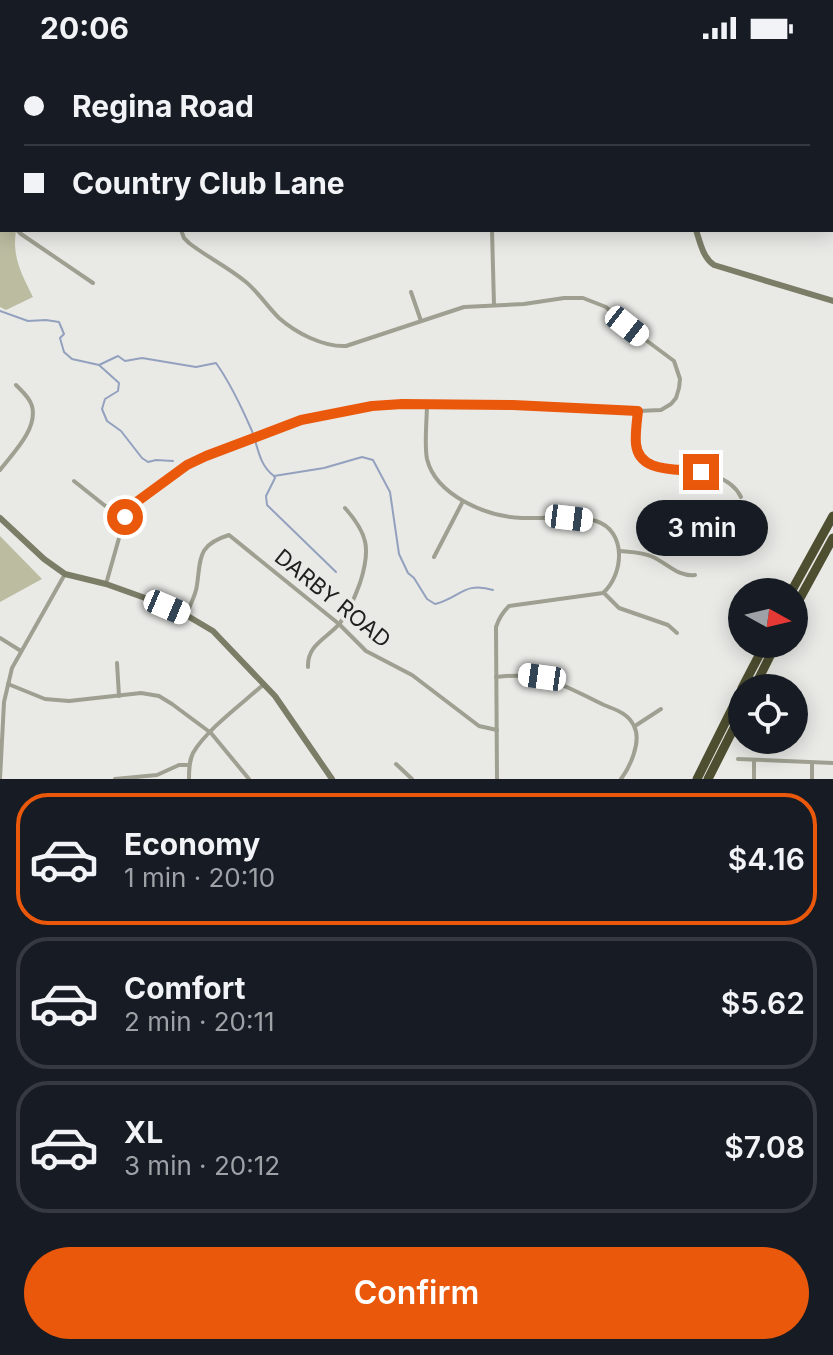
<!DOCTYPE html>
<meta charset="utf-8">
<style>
:root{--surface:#171b24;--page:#242831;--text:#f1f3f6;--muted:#9ea1a6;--line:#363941;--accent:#ea580c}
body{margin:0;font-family:Inter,sans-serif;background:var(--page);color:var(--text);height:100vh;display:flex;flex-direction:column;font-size:30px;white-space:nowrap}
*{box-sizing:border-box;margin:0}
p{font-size:26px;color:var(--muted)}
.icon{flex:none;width:44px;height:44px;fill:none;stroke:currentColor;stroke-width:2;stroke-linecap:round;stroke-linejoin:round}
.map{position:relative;height:723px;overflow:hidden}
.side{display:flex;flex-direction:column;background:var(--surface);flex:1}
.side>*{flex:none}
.banner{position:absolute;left:0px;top:0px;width:834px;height:176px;box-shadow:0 4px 20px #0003;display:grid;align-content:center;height:176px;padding:0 24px;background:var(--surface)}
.needle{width:52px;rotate:98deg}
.fabs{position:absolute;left:728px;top:522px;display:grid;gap:16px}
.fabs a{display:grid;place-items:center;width:80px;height:80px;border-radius:50%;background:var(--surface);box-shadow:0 4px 20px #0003;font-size:40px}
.end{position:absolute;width:36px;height:36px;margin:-18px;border:10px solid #ea580c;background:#fff;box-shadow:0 0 0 4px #fff}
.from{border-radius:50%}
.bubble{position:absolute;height:56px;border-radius:28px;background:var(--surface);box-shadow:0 4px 20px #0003;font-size:26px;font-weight:600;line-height:56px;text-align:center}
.car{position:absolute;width:24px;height:48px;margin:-24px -12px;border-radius:10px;box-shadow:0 0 6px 2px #0007;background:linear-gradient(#fff 24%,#345 0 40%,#fff 0 76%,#345 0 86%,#fff 0)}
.banner b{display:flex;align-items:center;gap:28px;height:76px;font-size:30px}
.banner b+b{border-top:2px solid var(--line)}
.banner i{width:20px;height:20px;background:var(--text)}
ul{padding:14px 0 0;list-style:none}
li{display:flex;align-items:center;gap:24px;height:132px;margin:0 16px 12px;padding:0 8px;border:4px solid var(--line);border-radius:32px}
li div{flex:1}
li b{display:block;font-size:30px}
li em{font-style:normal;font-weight:600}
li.active{border-color:var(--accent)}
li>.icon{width:72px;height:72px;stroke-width:1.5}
.primary-button{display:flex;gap:16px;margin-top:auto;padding:16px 24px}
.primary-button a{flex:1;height:92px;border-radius:48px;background:var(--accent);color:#fff;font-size:32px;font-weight:600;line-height:92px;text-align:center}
.status{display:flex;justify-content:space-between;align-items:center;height:56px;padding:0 40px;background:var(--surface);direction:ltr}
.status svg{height:22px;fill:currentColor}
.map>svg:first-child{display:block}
.green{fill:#bbbca0}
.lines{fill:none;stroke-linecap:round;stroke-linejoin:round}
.stream{stroke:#93a1bf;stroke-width:2}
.street{stroke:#9fa091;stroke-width:4}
.secondary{stroke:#7c7d67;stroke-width:6}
.highway{stroke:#4e4e30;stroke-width:9}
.route{stroke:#ea580c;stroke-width:10}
.labels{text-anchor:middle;stroke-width:7;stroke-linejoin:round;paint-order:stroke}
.street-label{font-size:22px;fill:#20201f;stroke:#e9eae6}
</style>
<div class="status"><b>20:06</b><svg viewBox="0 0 49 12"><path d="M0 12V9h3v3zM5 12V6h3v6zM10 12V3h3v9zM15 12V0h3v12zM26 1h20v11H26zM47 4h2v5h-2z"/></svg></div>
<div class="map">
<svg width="833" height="723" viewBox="0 0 833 723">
<rect width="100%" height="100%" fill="#e9eae6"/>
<!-- green -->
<g class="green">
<path d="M0,0H40L39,2H2V174H16C12,201 21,217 33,241L6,254L0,251Z"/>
<polygon points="0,480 42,523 0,546"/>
</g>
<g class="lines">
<!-- stream -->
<g class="stream">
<path d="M0,255L28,265L46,264L59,266L64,278L60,282L64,296L72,303L99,309L118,300L125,305L142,302L196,311L216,307C231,328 242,352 252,375C258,391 259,409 274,420L324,412L362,401L373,404L390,436L399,498L408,517L414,522L427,543L435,548C460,542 464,525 493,534"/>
<polyline points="99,309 119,327 118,335 105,343 102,353 107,365 121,375 142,402 148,406 156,404 173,405"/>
<polyline points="274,420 275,422 266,440 267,449 336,516"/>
</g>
<!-- street -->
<g class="street">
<polyline points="198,0 206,2"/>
<polyline points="376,0 377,2"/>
<polyline points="67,2 68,0"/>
<polyline points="276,2 277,0"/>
<polyline points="467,2 469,0"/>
<polyline points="726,2 727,0"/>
<polyline points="832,13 833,13"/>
<polyline points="17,174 21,178 93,227"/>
<polyline points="492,174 494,249"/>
<polyline points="411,236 421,265"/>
<path d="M427,347C427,364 424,388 427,403C436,440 488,461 522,462C546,463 572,458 596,465C627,475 624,518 603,537L509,550C502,557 499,562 496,571L497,723"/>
<path d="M638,355C637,368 632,386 639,399C651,424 722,402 741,441"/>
<path d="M0,414C13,397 38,373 32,350C30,342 22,335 16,329"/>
<polyline points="74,425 104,449 124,461"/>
<path d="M620,495C631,496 643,496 653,501C668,508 678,521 695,519"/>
<polyline points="434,501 462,447"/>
<path d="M106,528L125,461L131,450L187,409L206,400L287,369L301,364L372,350L402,348L513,349L638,355L661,354L671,348L676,342L679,332L680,323L674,305L627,270L606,251L583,242H564L524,248L464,251L346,290C323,291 296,277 279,262C267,250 258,236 246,226C228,211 207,201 189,187L184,182L181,174"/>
<polyline points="604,537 619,552 668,569 677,577"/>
<path d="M186,559C190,549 196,539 197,529C201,502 197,489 229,479L339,568L366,595L412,619L479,670L497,674"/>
<polyline points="0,582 21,595"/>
<polyline points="117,607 119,640"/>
<path d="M308,611C307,588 328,582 340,567C349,555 355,541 360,527C371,493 368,478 345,452"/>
<path d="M496,621C545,615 562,629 604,649C616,654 628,657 634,670C642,685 630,711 621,723"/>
<polyline points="8,628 45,643 69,645 141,637 159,640 172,648 211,677 249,723"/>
<polyline points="635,670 661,653"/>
<polyline points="738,703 833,707"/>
<polyline points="812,707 812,723"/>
<polyline points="396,708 412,723"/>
<polyline points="0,723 4,646 12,612 65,518"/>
<polyline points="115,723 157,719 179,709 189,709"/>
<path d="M189,723C189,714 189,705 193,697C206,674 243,647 264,628"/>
<polyline points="754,723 754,704"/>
</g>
<!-- secondary -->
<g class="secondary">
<polyline points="648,0 648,2"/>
<polyline points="0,68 2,69"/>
<polyline points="832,80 833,79"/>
<path d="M696,174C700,186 703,202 714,209L833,245"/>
<polyline points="0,462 44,503 65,518 106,528 148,543 186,559 213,575 275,640 332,723"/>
</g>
<!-- highway -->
<g class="highway">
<polyline points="791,536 833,460"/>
<polyline points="794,553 833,482"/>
<polyline points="742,632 765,588"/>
<polyline points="754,632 776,588"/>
<polyline points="697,723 742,633"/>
<polyline points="708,723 742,656"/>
</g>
</g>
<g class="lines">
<!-- route -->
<path class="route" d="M125,461L131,450L187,409L206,400L301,364L372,350L402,348L513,349L638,355C637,365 635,377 636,388C639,418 678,412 701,416"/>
</g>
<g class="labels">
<!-- street labels -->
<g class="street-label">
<text transform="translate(333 542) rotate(39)" y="8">DARBY ROAD</text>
</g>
</g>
</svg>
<div class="fabs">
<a><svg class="needle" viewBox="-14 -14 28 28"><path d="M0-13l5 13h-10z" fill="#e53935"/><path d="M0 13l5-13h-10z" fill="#9ea1a6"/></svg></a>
<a><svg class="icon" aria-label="locate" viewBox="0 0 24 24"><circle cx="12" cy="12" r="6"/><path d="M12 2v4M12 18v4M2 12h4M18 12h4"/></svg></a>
</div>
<i class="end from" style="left:125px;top:461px"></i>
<i class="end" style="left:701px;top:416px"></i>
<div class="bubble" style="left:636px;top:444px;width:132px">3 min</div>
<i class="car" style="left:627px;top:270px;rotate:128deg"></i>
<i class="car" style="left:569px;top:462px;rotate:97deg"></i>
<i class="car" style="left:167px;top:551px;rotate:113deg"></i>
<i class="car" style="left:542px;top:621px;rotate:278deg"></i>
<div class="banner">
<b><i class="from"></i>Regina Road</b>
<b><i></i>Country Club Lane</b>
</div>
</div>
<section class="side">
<ul>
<li class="active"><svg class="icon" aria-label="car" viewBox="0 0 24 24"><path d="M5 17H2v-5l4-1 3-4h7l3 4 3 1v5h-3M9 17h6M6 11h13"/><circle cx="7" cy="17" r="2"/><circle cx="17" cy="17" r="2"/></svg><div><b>Economy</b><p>1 min · 20:10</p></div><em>$4.16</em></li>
<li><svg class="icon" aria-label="car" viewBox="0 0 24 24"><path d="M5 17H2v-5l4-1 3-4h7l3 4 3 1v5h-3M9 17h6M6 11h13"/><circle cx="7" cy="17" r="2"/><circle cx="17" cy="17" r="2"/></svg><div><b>Comfort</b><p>2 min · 20:11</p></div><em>$5.62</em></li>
<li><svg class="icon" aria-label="car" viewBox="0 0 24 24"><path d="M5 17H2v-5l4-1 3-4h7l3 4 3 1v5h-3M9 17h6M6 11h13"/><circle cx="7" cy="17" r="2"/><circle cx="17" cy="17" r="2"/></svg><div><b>XL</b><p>3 min · 20:12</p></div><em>$7.08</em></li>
</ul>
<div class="primary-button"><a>Confirm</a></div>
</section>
